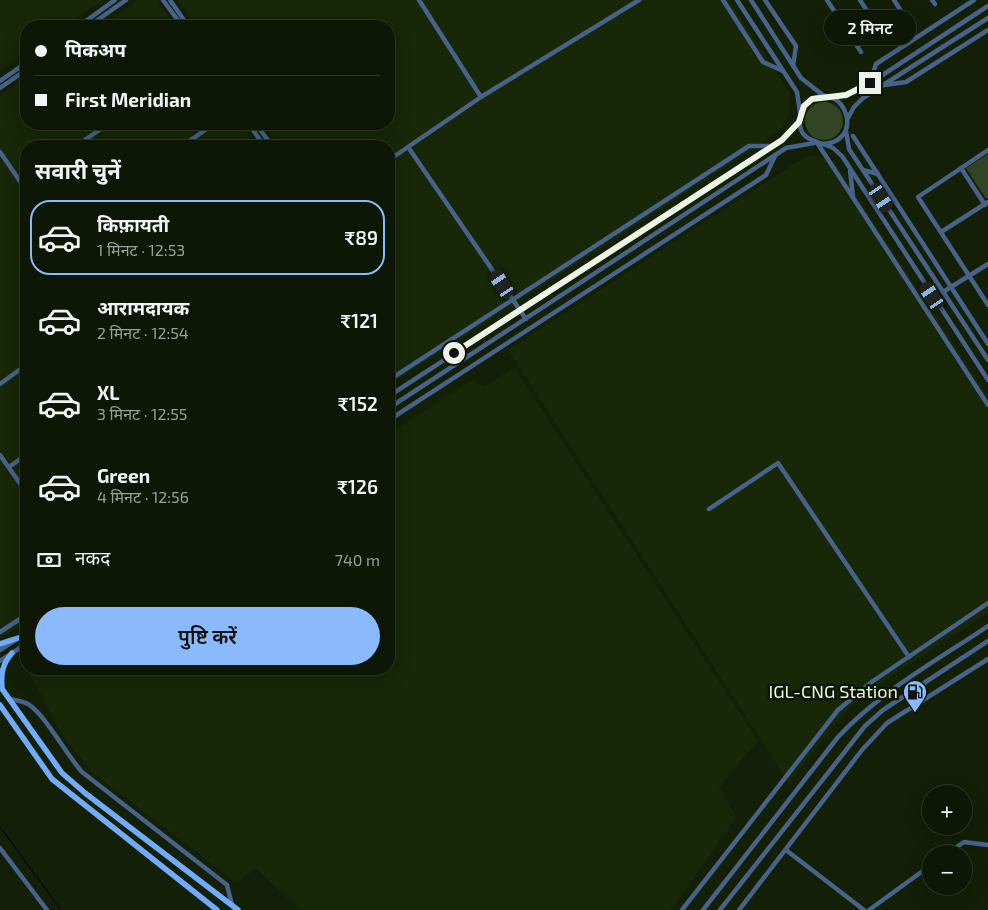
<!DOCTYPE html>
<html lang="hi">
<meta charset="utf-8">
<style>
:root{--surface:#0e1705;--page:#1c2413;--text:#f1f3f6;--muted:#9b9f9a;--line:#2e3627;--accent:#8abafc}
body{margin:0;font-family:"Exo 2","Noto Sans Devanagari",sans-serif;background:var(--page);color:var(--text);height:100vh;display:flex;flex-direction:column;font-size:19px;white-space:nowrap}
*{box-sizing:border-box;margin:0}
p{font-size:16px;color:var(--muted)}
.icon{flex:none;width:28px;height:28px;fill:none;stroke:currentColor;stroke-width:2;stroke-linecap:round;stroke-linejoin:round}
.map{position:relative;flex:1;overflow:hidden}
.sheet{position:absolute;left:20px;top:140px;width:375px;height:535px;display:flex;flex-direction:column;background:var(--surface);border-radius:20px;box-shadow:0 5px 20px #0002,0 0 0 1px var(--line)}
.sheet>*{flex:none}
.guide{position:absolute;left:20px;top:20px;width:375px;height:110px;border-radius:20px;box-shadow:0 5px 20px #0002,0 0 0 1px var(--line);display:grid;align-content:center;height:110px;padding:0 15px;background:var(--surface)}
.buttons{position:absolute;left:922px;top:785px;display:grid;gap:10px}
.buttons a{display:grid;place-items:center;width:50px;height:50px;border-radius:50%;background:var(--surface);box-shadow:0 5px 20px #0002,0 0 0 1px var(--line);font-size:25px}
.end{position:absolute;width:22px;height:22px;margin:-11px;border:6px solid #ecf5e5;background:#111;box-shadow:0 0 0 2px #111}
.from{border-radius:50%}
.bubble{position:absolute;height:35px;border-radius:18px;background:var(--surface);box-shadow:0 5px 20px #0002,0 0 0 1px var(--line);font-size:16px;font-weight:600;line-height:35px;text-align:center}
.car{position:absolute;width:15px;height:30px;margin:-15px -8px;border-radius:6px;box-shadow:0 0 4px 1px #0007;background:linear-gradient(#222 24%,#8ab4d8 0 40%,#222 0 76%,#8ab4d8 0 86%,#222 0)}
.guide b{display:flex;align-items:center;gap:18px;height:48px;font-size:19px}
.guide b+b{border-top:1px solid var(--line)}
.guide i{width:12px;height:12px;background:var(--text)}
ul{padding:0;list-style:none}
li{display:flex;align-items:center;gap:15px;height:75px;margin:0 10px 8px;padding:0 5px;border:2px solid transparent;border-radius:20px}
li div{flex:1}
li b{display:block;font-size:19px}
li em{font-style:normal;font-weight:600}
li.active{border-color:var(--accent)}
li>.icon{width:45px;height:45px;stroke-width:1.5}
h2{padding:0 15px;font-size:22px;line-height:60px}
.pay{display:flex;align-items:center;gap:12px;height:55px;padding:0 15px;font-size:19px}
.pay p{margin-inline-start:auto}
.action{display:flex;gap:10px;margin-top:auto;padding:10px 15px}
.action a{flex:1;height:58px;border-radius:30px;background:var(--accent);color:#111;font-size:20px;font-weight:600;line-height:58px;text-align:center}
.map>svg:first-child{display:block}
.built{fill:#172707}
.green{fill:#324423}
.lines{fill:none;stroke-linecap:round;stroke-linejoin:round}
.stream{stroke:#00002a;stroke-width:1}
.minor{stroke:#476389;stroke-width:4.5}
.major{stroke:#71abfc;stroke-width:5.5}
.route{stroke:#ecf5e5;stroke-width:6}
.labels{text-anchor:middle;stroke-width:5;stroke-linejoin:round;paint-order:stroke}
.poi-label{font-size:18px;fill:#ecf5e5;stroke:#0a1601;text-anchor:end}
</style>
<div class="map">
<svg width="988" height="910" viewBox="0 0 988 910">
<rect width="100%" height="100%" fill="#131f07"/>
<!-- built -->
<g class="built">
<polygon points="0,0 103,0 65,26 26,26 26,53 0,71"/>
<polygon points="138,0 157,0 175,26 100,26"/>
<polygon points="177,0 728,0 790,93 789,115 783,127 746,154 389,385 389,146 279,146 263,124 389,124 389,26 196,26"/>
<polygon points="26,77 26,124 242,124 257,146 26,146 26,623 0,638 0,95"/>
<polygon points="808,155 820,156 834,161 988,396 988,613 860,697 835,724 789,783 508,350"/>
<polygon points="514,367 758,741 719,787 737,817 671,910 300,910 256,868 237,883 93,773 64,738 27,669 389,669 389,434 472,380 484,387"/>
</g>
<!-- green -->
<g class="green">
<circle cx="824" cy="121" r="19"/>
<polygon points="988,154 988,197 986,199 966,168"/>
</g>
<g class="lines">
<!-- stream -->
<polyline class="stream" points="0,827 61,910"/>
<!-- minor -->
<g class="minor">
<polyline points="163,0 182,26"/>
<polyline points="170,0 188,26"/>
<polyline points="419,0 481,97"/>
<polyline points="723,0 763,62 783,71"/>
<polyline points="737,0 797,92 800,113"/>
<polyline points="751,0 801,78 824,96"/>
<polyline points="765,0 796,46 793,66"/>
<polyline points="827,0 861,52"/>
<polyline points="860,0 884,37"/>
<polyline points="894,0 908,22"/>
<polyline points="932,0 935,4"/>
<polyline points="79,26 115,0"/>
<polyline points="89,26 126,0"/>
<polyline points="0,81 26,63"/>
<polyline points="870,83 876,64 974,0"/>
<polyline points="885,85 906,82 988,30"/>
<polyline points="0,88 26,70"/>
<polyline points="832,98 858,91 988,6"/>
<polyline points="848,118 854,107 863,98 988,18"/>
<polyline points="249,124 264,146"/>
<polyline points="256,124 272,146"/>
<polyline points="846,131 849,149 988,360"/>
<polyline points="853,136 988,344"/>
<polyline points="818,144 988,405"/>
<path d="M819,144C868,145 845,79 811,100C804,104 801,111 800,119C797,142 820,141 833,148C836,150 839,154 842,156L988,380"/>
<polyline points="76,146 108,124"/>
<polyline points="182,146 214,124"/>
<polyline points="408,147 526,319"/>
<polyline points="988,150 918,197 988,305"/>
<polyline points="0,152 26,190"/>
<polyline points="389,160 481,97 639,0"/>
<polyline points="961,168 985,205"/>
<polyline points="850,170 853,197"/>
<polyline points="863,170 878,174"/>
<polyline points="941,232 988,202"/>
<polyline points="943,292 988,264"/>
<polyline points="389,380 749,146 773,146"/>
<polyline points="0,384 26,365"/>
<polyline points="389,396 782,140 799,122"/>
<polyline points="389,408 786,148 814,143"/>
<polyline points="389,420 766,175 775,156"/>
<polyline points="0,455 26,492"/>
<polyline points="9,467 26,455"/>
<polyline points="709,509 778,463 909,657"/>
<polyline points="0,632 26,615"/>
<polyline points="0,650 26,633"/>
<polyline points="0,661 26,644"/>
<path d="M9,699C15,700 22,701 28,704C43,712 68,757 82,772L227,885L232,905"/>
<polyline points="0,848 47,910"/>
<polyline points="786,850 864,910"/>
<polyline points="946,854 964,842 988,845"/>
<polyline points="682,910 838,710 873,681 988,603"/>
<path d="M703,910L838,737C881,691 936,661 988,626"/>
<polyline points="720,910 865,726 883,710 988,641"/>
<polyline points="739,910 862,750 887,723 988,659"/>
<polyline points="869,910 931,865"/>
</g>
<!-- major -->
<g class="major">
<polyline points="0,644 18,638"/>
<polyline points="0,686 62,773 85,793 238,910"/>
<path d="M2,688C1,673 2,665 12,653"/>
<polyline points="0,705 52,779 217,910"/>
</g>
</g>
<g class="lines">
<!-- route -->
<polyline class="route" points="454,353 782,140 799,122 804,106 812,99 846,95 870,83"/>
</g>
<!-- icons -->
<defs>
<g id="fuel-pin" transform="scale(1.25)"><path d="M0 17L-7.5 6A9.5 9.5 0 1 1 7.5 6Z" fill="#8abafc" stroke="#0a1601"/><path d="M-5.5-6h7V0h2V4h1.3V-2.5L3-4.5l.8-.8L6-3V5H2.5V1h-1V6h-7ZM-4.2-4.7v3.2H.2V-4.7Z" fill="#111"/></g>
</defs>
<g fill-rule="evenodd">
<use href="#fuel-pin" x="915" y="692"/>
</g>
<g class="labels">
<!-- poi labels -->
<g class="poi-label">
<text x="898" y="698">IGL-CNG Station</text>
</g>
</g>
</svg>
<div class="buttons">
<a>+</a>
<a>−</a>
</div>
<i class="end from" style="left:454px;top:353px"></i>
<i class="end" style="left:870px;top:83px"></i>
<div class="bubble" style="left:824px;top:10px;width:92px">2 मिनट</div>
<i class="car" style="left:881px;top:198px;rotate:147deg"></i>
<i class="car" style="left:502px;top:284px;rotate:327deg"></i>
<i class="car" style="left:932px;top:296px;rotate:327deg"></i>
<div class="guide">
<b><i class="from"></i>पिकअप</b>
<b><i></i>First Meridian</b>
</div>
<section class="sheet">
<h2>सवारी चुनें</h2>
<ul>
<li class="active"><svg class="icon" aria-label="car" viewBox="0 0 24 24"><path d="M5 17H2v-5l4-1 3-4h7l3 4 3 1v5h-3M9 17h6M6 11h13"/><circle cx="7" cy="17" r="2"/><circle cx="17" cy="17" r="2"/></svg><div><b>किफ़ायती</b><p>1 मिनट · 12:53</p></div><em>₹89</em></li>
<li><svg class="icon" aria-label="car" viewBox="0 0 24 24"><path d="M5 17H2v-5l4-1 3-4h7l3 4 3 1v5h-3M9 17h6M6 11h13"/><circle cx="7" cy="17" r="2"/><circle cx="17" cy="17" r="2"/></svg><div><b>आरामदायक</b><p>2 मिनट · 12:54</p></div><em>₹121</em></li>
<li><svg class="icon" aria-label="car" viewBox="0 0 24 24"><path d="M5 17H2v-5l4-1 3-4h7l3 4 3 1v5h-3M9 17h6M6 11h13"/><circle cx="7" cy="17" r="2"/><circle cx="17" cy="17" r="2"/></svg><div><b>XL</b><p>3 मिनट · 12:55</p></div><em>₹152</em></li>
<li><svg class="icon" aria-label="car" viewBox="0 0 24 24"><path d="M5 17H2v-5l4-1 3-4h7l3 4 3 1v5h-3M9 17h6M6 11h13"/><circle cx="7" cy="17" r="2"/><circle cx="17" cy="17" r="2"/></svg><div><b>Green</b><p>4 मिनट · 12:56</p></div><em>₹126</em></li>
</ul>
<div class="pay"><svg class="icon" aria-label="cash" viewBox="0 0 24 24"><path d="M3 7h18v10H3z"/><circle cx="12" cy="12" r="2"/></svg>नकद<p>740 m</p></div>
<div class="action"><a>पुष्टि करें</a></div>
</section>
</div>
